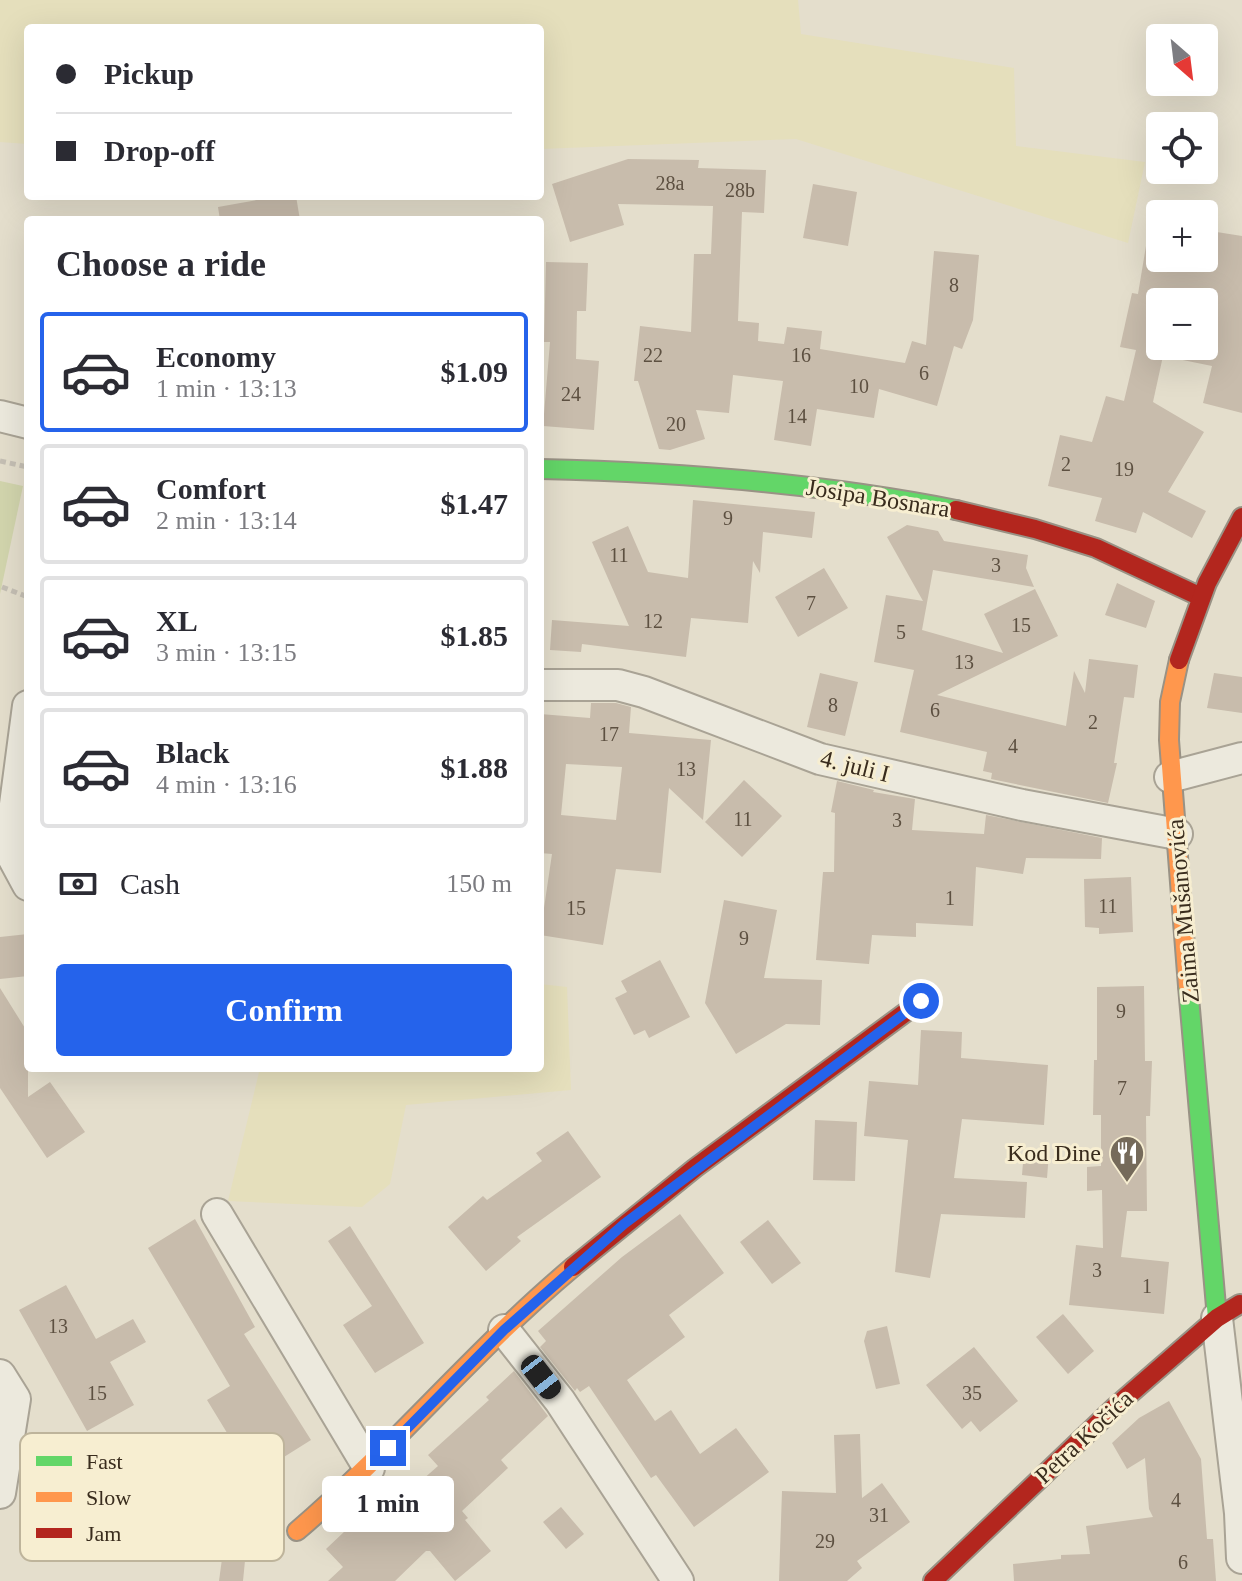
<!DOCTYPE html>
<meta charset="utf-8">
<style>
:root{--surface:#fff;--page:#f7f7f7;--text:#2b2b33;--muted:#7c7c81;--line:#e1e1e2;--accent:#2563eb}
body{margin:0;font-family:"Times New Roman",serif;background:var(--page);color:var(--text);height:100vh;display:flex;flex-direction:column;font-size:30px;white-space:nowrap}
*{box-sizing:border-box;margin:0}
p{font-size:26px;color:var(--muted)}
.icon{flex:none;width:44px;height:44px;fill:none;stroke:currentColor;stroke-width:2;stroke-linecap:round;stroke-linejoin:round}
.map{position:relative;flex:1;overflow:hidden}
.drawer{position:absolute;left:24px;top:216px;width:520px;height:856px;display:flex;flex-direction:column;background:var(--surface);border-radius:8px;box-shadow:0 8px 32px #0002}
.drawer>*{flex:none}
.top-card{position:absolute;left:24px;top:24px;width:520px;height:176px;border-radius:8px;box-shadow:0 8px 32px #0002;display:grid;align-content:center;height:176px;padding:0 32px;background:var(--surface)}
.needle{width:52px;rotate:152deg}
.buttons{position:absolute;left:1146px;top:24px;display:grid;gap:16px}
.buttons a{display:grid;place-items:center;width:72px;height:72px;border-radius:8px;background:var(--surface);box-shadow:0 8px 32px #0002;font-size:40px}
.end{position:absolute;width:36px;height:36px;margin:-18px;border:10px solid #2563eb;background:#fff;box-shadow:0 0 0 4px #fff}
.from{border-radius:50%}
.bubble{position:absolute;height:56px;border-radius:8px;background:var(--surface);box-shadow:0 8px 32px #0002;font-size:26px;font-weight:800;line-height:56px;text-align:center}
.car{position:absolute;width:24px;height:48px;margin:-24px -12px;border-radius:10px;box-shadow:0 0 6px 2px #0007;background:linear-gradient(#222 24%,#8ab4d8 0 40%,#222 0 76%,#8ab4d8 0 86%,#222 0)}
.top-card b{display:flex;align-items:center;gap:28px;height:76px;font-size:30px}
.top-card b+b{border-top:2px solid var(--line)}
.top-card i{width:20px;height:20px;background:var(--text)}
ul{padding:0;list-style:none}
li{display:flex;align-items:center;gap:24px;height:120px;margin:0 16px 12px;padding:0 16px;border:4px solid var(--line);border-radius:8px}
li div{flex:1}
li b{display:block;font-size:30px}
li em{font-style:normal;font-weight:800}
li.on{border-color:var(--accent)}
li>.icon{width:72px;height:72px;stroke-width:1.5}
h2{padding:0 32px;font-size:36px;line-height:96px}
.pay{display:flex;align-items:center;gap:20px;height:88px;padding:0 32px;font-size:30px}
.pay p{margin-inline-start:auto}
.action{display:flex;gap:16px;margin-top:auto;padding:16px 32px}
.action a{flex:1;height:92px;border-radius:8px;background:var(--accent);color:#fff;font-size:32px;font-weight:800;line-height:92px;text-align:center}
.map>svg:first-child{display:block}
.farmland{fill:#e5dfbc}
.green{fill:#d2d5ad}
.building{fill:#c8bcac;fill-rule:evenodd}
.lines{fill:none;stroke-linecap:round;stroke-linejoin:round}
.street-casing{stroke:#a9a395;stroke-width:34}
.fast-casing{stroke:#999285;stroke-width:22}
.slow-casing{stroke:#999285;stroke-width:22}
.jam-casing{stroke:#999285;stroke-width:22}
.path{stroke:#c5bfb4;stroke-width:5;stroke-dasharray:6 4;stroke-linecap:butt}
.street{stroke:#ece9dd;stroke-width:30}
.fast{stroke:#63d668;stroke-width:18}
.slow{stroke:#ff974d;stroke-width:18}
.jam{stroke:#b3261e;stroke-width:18}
.route{stroke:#2563eb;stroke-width:10}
.labels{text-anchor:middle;stroke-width:6;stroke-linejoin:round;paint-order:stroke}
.number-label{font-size:20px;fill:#5d5041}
.street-label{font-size:24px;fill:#392c1d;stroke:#f7eed1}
.poi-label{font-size:24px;fill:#392c1d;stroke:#f7eed1;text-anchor:end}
.key{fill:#f7eed1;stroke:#beb49b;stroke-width:2}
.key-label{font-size:22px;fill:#392c1d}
</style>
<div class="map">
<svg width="1242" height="1581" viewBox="0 0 1242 1581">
<rect width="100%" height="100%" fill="#e4decc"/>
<!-- farmland -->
<g class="farmland">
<polygon points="0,0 798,0 801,34 1014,68 1016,146 1145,162 1128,243 796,139 540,149 540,28 28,28 28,144 0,142"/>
<polygon points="540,984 567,987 571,1090 406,1105 390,1184 362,1207 228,1201 260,1068 540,1068"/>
</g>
<!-- green -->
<polygon class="green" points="0,481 23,486 0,594"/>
<!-- building -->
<g class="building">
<polygon points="628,159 699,160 698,168 766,170 764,213 742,212 738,321 759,323 758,341 784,344 787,327 822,331 820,349 905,363 912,341 926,345 934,251 979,255 973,320 962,349 954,346 937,406 879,389 874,418 817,409 811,446 774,440 783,381 733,375 729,413 696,410 705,439 670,450 659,449 638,381 634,381 640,326 691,332 694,254 711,254 713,206 618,204 624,225 570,242 552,184"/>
<polygon points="813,184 857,192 848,246 803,238"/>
<polygon points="279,196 296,196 300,220 220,220 218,207"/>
<path d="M1204,230L1242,236V413L1203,403L1212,366L1163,356L1153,402L1204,432L1168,492L1206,511L1192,538L1143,512L1136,533L1095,521L1102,498L1048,486L1060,435L1092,442L1106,396L1124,401L1136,350L1120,347L1132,293L1138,294L1147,240L1160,243V258H1204ZM1160,302H1204V346H1160Z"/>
<polygon points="546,262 588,263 586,311 577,311 576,359 599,361 594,430 543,426 550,342 544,342"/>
<polygon points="693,500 815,512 812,538 763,532 760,573 753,561 748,623 691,618 686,657 582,644 581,652 550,650 552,620 629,626 592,542 628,526 648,572 688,578"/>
<polygon points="907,525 938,531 944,541 1028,555 1026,568 1034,587 933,570 922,630 1003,653 984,614 1035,589 1058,636 937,695 1066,726 1074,671 1085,693 1089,659 1138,665 1134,698 1124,697 1114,763 1117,763 1108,803 991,779 992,773 983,771 987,752 900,732 914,670 874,662 886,595 923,601 887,537"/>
<polygon points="824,568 848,608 798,637 775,597"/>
<polygon points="1117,583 1155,601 1146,628 1105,615"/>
<polygon points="820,673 858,682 845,736 807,727"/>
<polygon points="1214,673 1242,677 1242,713 1207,708"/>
<path d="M591,703H616L631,707L629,733L711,740L703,820L669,788L661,873L616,869L603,945L540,935L552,854L540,853V714L590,718ZM566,764L622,767L616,820L561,815Z"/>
<polygon points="744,780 782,816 742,857 705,822"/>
<polygon points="837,781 874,790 873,792 915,799 912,830 984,834 986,815 1102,838 1101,859 1026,858 1023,874 976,867 973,926 916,923 916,937 872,935 869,964 816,960 823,872 834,872 835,813 831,812"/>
<polygon points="1131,877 1133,932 1099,934 1099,928 1085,927 1084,879"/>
<polygon points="724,900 777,910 764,978 822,980 820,1025 786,1024 736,1054 705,1003"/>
<polygon points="28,934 28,976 0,979 0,937"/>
<polygon points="660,960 690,1017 649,1038 645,1030 634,1035 615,998 627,992 621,981"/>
<polygon points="1144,986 1145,1061 1152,1061 1150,1116 1146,1116 1147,1211 1127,1211 1121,1257 1169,1262 1164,1314 1069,1305 1076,1245 1103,1248 1102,1190 1087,1191 1087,1167 1101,1166 1101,1115 1093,1115 1094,1060 1097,1060 1097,987"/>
<polygon points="0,988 28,1033 28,1097 50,1082 85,1132 47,1158 0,1088"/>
<polygon points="921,1030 962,1032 961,1058 1048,1065 1044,1125 962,1119 954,1178 1027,1182 1025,1218 941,1214 930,1278 895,1272 908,1140 864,1136 869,1081 918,1085"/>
<polygon points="815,1120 857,1122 855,1181 813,1180"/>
<polygon points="568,1131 601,1177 517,1237 521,1241 486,1271 448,1227 483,1196 487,1200 542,1161 536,1153"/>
<polygon points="1024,1150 1049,1153 1047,1178 1022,1175"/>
<polygon points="680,1214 724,1273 669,1315 685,1337 627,1380 655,1421 671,1410 700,1454 736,1428 769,1472 694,1527 656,1475 651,1478 589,1386 580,1392 577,1388 575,1391 540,1347 546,1341 538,1331 622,1257"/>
<polygon points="195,1219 255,1327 244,1334 311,1440 260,1472 267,1487 224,1509 198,1458 232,1441 207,1400 230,1386 148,1248"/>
<polygon points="768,1220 801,1263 772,1284 740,1242"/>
<polygon points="350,1226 424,1343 375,1373 343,1325 372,1306 328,1241"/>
<polygon points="66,1285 96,1339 133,1319 146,1342 110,1362 134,1405 87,1431 19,1310"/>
<polygon points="1063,1314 1094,1351 1068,1374 1036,1337"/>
<polygon points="887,1326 900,1384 876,1389 864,1341 867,1331"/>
<polygon points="974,1347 1018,1401 980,1432 971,1421 962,1429 926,1385"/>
<polygon points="514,1371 548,1416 501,1460 508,1468 462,1511 468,1518 465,1520 491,1551 455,1581 430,1551 426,1551 395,1581 328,1581 343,1567 326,1549 363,1514 372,1524 438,1466 428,1455 489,1400 486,1397"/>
<polygon points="1169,1401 1201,1459 1207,1539 1213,1539 1216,1581 1014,1581 1013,1564 1061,1559 1061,1555 1090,1554 1086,1526 1153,1517 1149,1509 1145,1458 1127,1469 1112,1443 1139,1418"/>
<polygon points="860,1434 862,1498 882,1483 910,1522 857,1561 862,1568 847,1581 779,1581 782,1491 836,1493 834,1435"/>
<polygon points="229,1507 250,1510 243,1581 219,1581"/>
<polygon points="561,1507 584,1534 566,1549 543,1522"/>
</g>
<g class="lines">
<!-- street casing -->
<g class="street-casing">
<g id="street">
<polyline points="0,416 28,423"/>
<polyline points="540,685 618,685 644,692 820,759 1022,805 1177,834"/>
<polyline points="28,706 9,850 28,885"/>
<polyline points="1170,777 1242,758"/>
<polyline points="217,1214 369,1468"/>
<polyline points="1217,1318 1240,1513 1242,1558"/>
<polyline points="504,1330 560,1401 678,1581"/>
<polyline points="0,1375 15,1399 0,1493"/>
</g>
</g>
<!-- fast casing -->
<g class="fast-casing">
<g id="fast">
<path d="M540,469C679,472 819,483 956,510"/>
<polyline points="1188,986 1217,1318"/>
</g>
</g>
<!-- slow casing -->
<g class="slow-casing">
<g id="slow">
<polyline points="1179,660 1170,702 1169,740 1188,986"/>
<path d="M297,1531C394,1448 475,1349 573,1267"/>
</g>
</g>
<!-- jam casing -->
<g class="jam-casing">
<g id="jam">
<polyline points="956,510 1035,529 1096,548 1201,597"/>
<polyline points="1179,660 1207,583 1242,517"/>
<polyline points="573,1267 695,1168 921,1001"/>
<polyline points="933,1581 1115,1407 1217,1318 1240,1304"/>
</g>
</g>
<!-- path -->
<g class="path">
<polyline points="0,461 28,467"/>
<polyline points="2,587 28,597"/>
</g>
<!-- street -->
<use href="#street" class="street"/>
<!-- fast -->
<use href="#fast" class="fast"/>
<!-- slow -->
<use href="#slow" class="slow"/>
<!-- jam -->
<use href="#jam" class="jam"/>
</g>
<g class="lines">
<!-- route -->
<polyline class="route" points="388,1448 504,1330 624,1224 921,1001"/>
</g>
<!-- icons -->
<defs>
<g id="restaurant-pin" transform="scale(1.8)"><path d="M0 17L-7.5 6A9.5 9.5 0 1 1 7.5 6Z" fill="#756a5a" stroke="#f7eed1"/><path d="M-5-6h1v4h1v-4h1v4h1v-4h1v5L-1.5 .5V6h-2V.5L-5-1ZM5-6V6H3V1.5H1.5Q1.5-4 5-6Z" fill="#fff"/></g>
</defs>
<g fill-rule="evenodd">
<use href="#restaurant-pin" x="1127" y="1153"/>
</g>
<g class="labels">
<!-- number labels -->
<g class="number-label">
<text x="670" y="190">28a</text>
<text x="740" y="197">28b</text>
<text x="954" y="292">8</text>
<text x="653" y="362">22</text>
<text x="801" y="362">16</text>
<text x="924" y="380">6</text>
<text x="859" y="393">10</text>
<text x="571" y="401">24</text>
<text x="797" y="423">14</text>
<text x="676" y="431">20</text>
<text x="1066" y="471">2</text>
<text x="1124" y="476">19</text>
<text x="728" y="525">9</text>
<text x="619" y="562">11</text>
<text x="996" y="572">3</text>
<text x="811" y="610">7</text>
<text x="653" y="628">12</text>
<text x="1021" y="632">15</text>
<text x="901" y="639">5</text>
<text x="964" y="669">13</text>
<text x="833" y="712">8</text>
<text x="935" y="717">6</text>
<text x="1093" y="729">2</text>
<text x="609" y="741">17</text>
<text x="1013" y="753">4</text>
<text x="686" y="776">13</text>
<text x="743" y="826">11</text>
<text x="897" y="827">3</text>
<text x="950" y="905">1</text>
<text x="1108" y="913">11</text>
<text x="576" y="915">15</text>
<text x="744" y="945">9</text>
<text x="1121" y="1018">9</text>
<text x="1122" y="1095">7</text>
<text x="1097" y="1277">3</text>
<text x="1147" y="1293">1</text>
<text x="58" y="1333">13</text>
<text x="97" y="1400">15</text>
<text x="972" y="1400">35</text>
<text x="1176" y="1507">4</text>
<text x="879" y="1522">31</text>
<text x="825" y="1548">29</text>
<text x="1183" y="1569">6</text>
</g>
<!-- street labels -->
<g class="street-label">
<text transform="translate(878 498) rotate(9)" y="8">Josipa Bosnara</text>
<text transform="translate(855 766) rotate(14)" y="8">4. juli I</text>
<text transform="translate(1183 911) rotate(-95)" y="8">Zaima Mušanovića</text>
<text transform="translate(1084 1437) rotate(-43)" y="8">Petra Kočića</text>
</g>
<!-- poi labels -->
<g class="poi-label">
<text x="1101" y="1161">Kod Dine</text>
</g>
</g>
<!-- legend -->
<rect x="20" y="1433" width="264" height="128" rx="12" class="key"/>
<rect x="36" y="1456" width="36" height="10" fill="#63d668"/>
<rect x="36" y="1492" width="36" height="10" fill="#ff974d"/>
<rect x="36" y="1528" width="36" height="10" fill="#b3261e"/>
<g class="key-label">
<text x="86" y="1469">Fast</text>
<text x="86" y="1505">Slow</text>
<text x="86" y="1541">Jam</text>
</g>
</svg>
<div class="buttons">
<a><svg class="needle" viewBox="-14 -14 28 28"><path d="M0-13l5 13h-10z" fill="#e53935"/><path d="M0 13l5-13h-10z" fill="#7c7c81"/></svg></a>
<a><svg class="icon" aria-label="locate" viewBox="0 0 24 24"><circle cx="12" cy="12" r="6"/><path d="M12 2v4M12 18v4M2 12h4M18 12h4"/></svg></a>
<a>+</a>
<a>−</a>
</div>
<i class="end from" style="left:921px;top:1001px"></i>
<i class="end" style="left:388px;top:1448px"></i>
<div class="bubble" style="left:322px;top:1476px;width:132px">1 min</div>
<i class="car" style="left:541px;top:1377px;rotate:142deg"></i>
<div class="top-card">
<b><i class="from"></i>Pickup</b>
<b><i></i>Drop-off</b>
</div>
<section class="drawer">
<h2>Choose a ride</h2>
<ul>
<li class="on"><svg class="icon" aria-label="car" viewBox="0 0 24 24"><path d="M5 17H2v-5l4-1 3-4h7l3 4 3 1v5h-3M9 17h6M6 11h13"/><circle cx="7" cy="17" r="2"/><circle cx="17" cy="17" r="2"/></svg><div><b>Economy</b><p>1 min · 13:13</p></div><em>$1.09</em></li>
<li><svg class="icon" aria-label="car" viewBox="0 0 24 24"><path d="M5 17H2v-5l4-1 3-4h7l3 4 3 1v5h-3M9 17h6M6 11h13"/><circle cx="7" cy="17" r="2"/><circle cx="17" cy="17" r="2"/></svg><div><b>Comfort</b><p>2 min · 13:14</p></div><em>$1.47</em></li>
<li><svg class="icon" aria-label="car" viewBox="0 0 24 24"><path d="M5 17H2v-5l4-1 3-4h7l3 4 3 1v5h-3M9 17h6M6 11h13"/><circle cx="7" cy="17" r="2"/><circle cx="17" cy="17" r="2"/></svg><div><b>XL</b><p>3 min · 13:15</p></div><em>$1.85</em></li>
<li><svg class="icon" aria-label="car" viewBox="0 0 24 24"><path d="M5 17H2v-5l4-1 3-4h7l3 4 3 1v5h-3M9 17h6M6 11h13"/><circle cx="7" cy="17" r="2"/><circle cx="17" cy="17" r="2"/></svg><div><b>Black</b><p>4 min · 13:16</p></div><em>$1.88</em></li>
</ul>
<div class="pay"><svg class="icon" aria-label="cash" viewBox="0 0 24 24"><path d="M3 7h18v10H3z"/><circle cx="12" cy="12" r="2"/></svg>Cash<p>150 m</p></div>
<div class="action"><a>Confirm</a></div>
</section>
</div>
